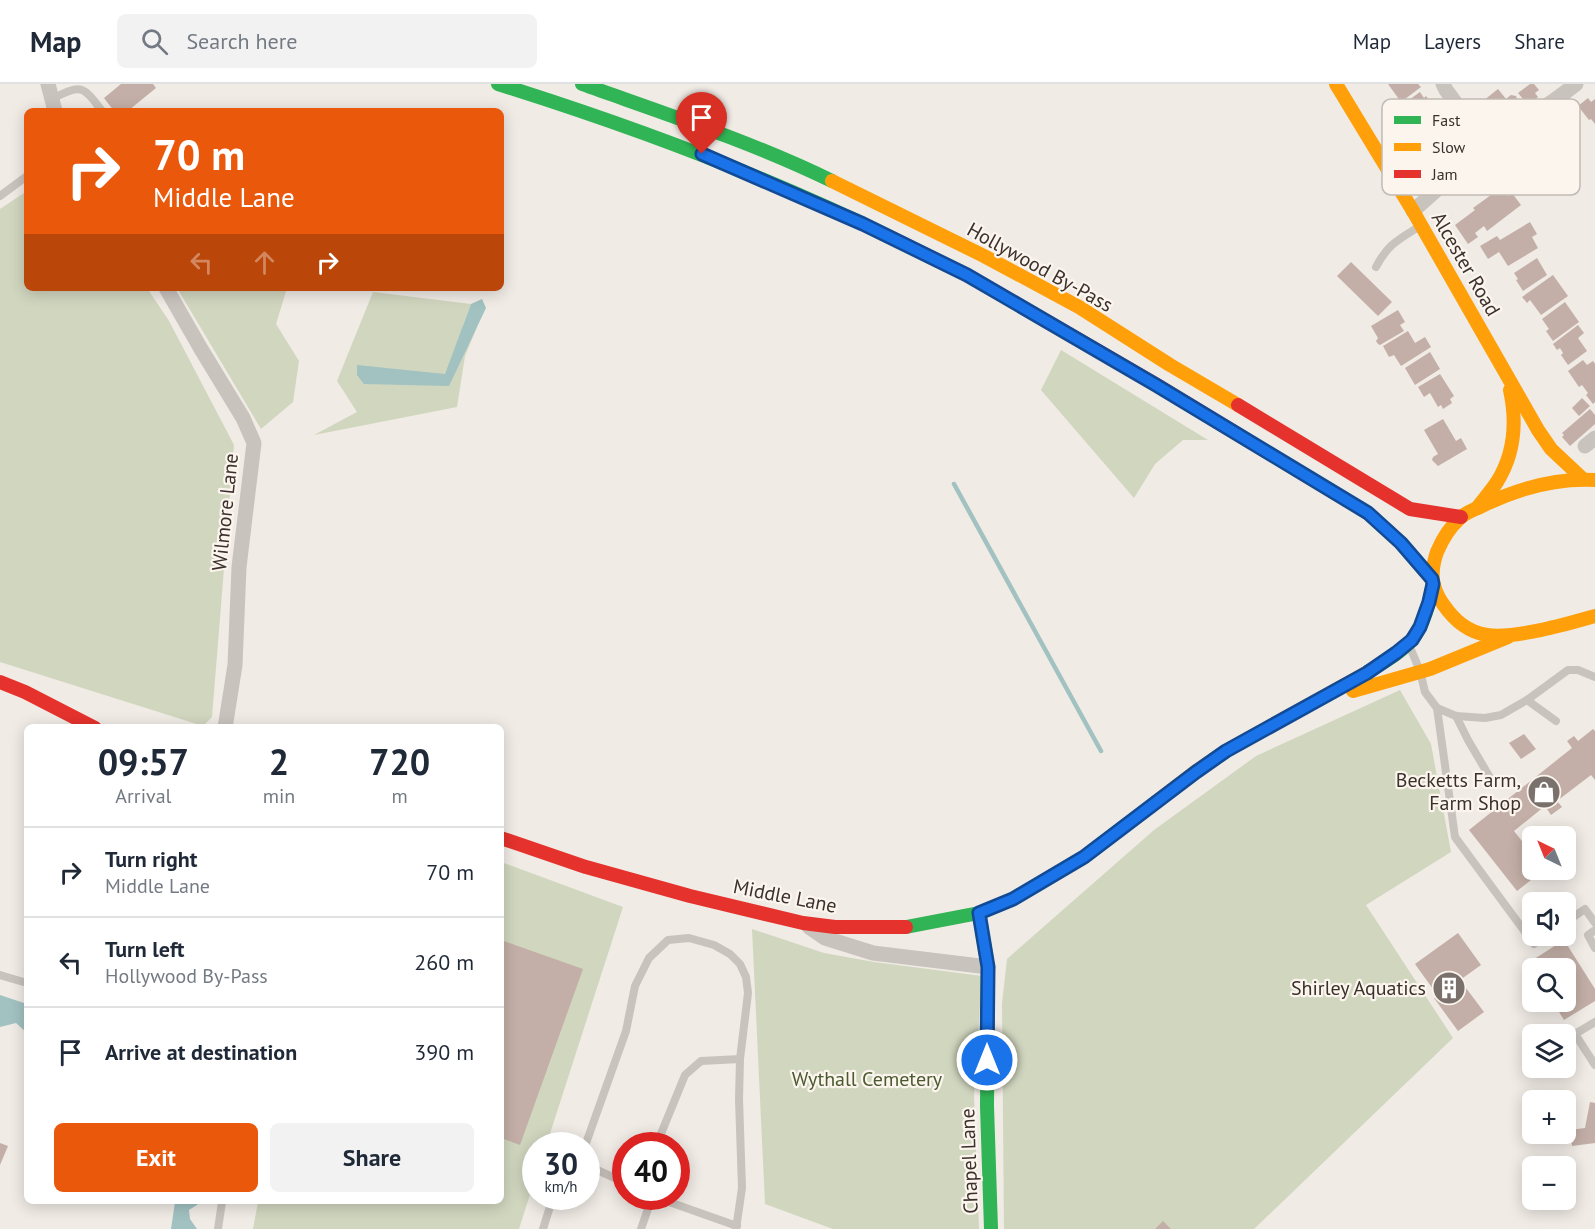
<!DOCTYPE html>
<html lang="en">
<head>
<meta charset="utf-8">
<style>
  body { margin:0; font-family:"PT Sans",sans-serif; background:#f2f2f3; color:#1f2937; height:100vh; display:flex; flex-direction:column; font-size:22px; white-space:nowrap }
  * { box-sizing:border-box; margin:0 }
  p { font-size:20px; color:#747a83 }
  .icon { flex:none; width:33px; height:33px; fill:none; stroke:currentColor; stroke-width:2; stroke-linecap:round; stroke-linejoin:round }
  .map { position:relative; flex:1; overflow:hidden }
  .details { position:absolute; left:24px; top:640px; width:480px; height:480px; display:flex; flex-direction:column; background:#fff; border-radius:9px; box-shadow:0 3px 15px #0003 }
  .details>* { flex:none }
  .guide { position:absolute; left:24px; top:24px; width:480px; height:183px; border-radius:9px; box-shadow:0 3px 15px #0003; background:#ea580c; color:#fff; overflow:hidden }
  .needle { width:39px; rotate:317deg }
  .tools { position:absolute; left:1522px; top:742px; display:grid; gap:12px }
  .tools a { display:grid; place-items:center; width:54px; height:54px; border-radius:9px; background:#fff; box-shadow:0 3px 15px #0003; font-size:30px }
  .speed { position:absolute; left:522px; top:1048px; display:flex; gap:12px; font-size:30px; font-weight:700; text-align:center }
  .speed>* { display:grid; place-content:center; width:78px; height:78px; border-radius:50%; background:#fff; box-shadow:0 3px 15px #0003; line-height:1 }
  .speed small { font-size:15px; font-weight:400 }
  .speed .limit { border:9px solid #d22; background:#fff; color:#111 }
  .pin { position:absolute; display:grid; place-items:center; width:51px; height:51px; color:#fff; margin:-62px -26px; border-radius:50% 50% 50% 0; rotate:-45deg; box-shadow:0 0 6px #0007 }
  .pin .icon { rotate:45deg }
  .me { position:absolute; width:66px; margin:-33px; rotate:0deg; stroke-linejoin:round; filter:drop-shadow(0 0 4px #0008) }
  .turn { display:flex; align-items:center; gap:21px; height:126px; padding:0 30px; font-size:27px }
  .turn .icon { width:78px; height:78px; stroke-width:2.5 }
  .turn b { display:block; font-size:42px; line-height:51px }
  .lanes { display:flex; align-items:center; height:57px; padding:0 30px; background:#0003; justify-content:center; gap:30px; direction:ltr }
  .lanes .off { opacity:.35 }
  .eta { display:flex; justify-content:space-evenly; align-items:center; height:102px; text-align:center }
  .eta b { font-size:36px; font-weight:700; line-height:42px }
  .action { display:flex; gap:12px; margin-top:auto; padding:12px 30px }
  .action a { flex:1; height:69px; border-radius:9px; background:#ea580c; color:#fff; font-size:24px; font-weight:700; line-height:69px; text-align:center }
  .action a+a { background:#f2f2f3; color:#1f2937 }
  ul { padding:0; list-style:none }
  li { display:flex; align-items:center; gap:18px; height:90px; padding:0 30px; border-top:2px solid #e0e1e3 }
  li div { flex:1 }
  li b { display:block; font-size:22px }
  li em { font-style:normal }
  header { display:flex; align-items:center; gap:36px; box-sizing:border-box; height:84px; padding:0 30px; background:#fff; border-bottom:2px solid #e0e1e3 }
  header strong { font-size:28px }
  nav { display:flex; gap:33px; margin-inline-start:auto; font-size:21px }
  .search { width:420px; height:54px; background:#f2f2f3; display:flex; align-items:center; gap:15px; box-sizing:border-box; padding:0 21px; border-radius:9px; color:#747a83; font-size:22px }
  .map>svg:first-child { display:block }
  .green { fill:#d1d6bf }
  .water { fill:#a1c2c1 }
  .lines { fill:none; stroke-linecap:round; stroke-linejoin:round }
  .stream { stroke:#a1c2c1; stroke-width:4.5 }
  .building { fill:#c3afa7 }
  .lane { stroke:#c9c3be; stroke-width:8 }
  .street { stroke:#c9c3be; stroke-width:15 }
  .fast { stroke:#30b455; stroke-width:14 }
  .slow { stroke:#ff9f0a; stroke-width:14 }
  .jam { stroke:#e5322d; stroke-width:14 }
  .route-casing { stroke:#114b97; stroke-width:15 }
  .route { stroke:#1a73e8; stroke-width:10 }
  .labels { text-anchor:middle; stroke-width:4.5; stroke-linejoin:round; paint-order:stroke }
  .street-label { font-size:20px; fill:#3b302b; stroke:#fbf5ee }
  .poi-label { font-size:20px; fill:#3b302b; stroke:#fbf5ee; text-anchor:end }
  .park-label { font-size:20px; fill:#4a5a2e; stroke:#fbf5ee }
  .key { fill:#fbf5ee; stroke:#c1bab4; stroke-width:1.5 }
  .key-label { font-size:16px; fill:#3b302b }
</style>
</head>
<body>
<header>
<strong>Map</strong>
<div class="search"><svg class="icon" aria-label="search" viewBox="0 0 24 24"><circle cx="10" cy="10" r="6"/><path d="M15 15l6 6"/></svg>Search here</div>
<nav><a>Map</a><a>Layers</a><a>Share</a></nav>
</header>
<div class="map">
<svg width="1595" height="1145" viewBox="0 0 1595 1145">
  <rect width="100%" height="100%" fill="#f0ebe5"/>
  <g class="green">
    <polygon points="27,107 27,204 147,204 169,237 234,361 212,633 203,642 0,578 0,125"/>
    <polygon points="177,204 287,204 276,240 299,277 293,318 261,345"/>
    <polygon points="373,208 471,220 463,241 477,243 465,272 457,323 314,351 357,328 337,297"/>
    <polygon points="1061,266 1208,356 1183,356 1155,380 1134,414 1041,306"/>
    <polygon points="1400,606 1431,660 1451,768 1366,821 1453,954 1254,1145 1004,1145 1002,920 1007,875 1154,746 1256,672"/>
    <polygon points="501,778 623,823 546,1062 536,1062 535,1095 519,1145 253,1145 258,1118 501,1118"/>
    <polygon points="752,845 824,869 874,878 982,892 974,1012 979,1145 833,1145 765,1120"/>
  </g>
  <g class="water">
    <polygon points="482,215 486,224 449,302 364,300 357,291 357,281 445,290 471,220"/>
    <polygon points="0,911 27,920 27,949 16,939 0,943"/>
    <polygon points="175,1118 198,1118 197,1121 189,1126 190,1135 197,1145 171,1145"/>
  </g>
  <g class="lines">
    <polyline class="stream" points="954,400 1101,667"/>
  </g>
  <g class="building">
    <polygon points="121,0 153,0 156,4 129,26 130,27 114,27 104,14"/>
    <polygon points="1388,0 1418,0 1421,3 1401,18"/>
    <polygon points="1530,0 1534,0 1539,6 1535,9 1538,13 1528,21 1518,9"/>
    <polygon points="1498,5 1506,15 1511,11 1516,12 1518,18 1497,34 1488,22 1483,26 1478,21"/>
    <polygon points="1420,8 1424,14 1426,12 1431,19 1425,23 1429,29 1415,39 1402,21"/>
    <polygon points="1588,14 1591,18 1595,15 1595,40 1591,35 1589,36 1578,22"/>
    <polygon points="1502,103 1508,112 1512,109 1521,121 1487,147 1484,142 1475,149 1478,153 1468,160 1455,141 1475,126 1473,124"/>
    <polygon points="1530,138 1537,150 1532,153 1538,164 1508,182 1499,168 1488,175 1480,162 1497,152 1500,156"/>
    <polygon points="1537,174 1547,191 1523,207 1516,196 1518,195 1514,189"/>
    <polygon points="1351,178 1392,218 1378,232 1337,192"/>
    <polygon points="1553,191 1568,212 1541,231 1530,216 1527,219 1522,213"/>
    <polygon points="1565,218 1579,238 1553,257 1546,247 1549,245 1542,235"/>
    <polygon points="1398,226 1405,238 1400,241 1404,247 1380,261 1378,260 1376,257 1378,254 1371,242"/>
    <polygon points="1578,241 1584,249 1578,254 1587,267 1568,281 1561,271 1563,269 1560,264 1557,266 1553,260"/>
    <polygon points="1408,247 1415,259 1425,253 1431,263 1401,282 1394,271 1389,273 1383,262"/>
    <polygon points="1430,268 1440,285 1415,301 1405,284"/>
    <polygon points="1583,276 1587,281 1593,277 1595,280 1595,318 1593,320 1586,311 1588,309 1582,301 1579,303 1568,287"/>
    <polygon points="1440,290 1454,312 1450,315 1452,319 1443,325 1441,321 1438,323 1430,309 1424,313 1418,303"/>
    <polygon points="1582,314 1590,322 1579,332 1572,324"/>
    <polygon points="1590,325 1595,331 1595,340 1570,362 1562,353 1564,351 1562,349"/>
    <polygon points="1443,335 1456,357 1461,354 1467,365 1438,382 1432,376 1433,373 1438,370 1424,346"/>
    <polygon points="1593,645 1595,647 1595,696 1591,691 1557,717 1562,723 1551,731 1545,722 1514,747 1533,771 1533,786 1544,786 1517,807 1469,746 1572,664 1567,657 1574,652 1578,657"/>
    <polygon points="1524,650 1536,665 1521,675 1509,659"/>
    <polygon points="1458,849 1481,881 1460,896 1484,928 1458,947 1434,914 1438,912 1415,880"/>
    <polygon points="501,856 583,885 520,1061 501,1054"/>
    <polygon points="1564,856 1595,905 1595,917 1564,936 1553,918 1566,918 1566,885 1532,885 1528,879"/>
    <polygon points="1590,1018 1595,1019 1595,1059 1572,1062 1570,1046 1585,1044"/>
    <polygon points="0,1059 8,1062 0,1081"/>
    <polygon points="1163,1137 1171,1145 1155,1145"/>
  </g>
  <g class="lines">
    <g class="lane">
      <path d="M51,15c30,-14 31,-15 51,12"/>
      <polyline points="0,112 27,92"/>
      <path d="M1376,183c12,-23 22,-27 44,-41"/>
      <polyline points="1409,561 1420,587 1425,608 1437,624 1456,632 1485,634 1501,631 1527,616 1568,586 1578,586 1595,593"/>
      <polyline points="1527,616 1556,637"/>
      <polyline points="1437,624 1455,753 1534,860 1546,852"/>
      <polyline points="1456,632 1468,656 1492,697"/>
      <polyline points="1566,838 1585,825 1595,839"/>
      <polyline points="1595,846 1588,851 1595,864"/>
      <polyline points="0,891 27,899"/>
      <polyline points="1595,938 1575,950 1595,981"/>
      <polyline points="585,1062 626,947 635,902 649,874 668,856 689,854 714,861 730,870 740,880 746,893 748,909 740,975 739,1015 742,1104 736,1145"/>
      <polyline points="656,1062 685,991 701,977 740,975"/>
      <polyline points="586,1081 626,1099"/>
      <polyline points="655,1113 737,1142"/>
      <polyline points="218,1145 222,1118"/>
      <polyline points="543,1145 553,1113"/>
      <polyline points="641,1145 652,1113"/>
    </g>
    <g class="street">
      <polyline points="48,0 55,27"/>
      <polyline points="1443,0 1446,6 1486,61"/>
      <path d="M1413,127l103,-92c7,-5 15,-5 23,-9 13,-7 25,-17 37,-26"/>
      <polyline points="166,204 201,265 243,334 254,359 239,483 235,581 225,644"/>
      <polyline points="1585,362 1595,354"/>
      <polyline points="809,843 825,854 873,869 988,883"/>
    </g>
    <g class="fast">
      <path d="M498,0c134,42 266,91 392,153"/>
      <path d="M582,0c84,30 170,58 250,97"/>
      <path d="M1366,589c15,-9 37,-21 47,-35 12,-15 16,-36 20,-54"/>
      <polyline points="979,829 988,883 987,1022 991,1145"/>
      <polyline points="906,843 979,829 1013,815 1084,773 1156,718"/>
    </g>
    <g class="slow">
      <polyline points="1336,0 1413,127 1538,346 1551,365 1583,395"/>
      <polyline points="832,97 984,172 1079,223 1170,281 1238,321"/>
      <polyline points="1252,359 1368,429 1401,459 1432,495"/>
      <path d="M1595,396c-40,-2 -79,9 -115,27 -7,3 -15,6 -20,11 -10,9 -18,22 -23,34 -7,20 -6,35 6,52 11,16 24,28 44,31 28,4 80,-11 108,-19"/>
      <path d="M1477,424c7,-9 14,-17 20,-26 18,-29 20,-60 13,-92"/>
      <polyline points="1353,607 1430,585 1508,553"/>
      <polyline points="1156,718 1195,688 1226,667 1366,589"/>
    </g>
    <g class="jam">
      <polyline points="890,153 967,191 1157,301 1252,359"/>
      <polyline points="1238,321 1410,425 1461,433"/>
      <polyline points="0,598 25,608 95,644"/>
      <polyline points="501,754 586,783 690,812 803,839 835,843 906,843"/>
    </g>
  </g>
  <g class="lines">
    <defs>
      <polyline id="route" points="702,70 863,140 967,191 1156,301 1368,429 1401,459 1432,495 1433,500 1429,518 1420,543 1412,556 1396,569 1367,589 1226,667 1196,688 1084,773 1013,815 979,829 988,883 987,976"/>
    </defs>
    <use href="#route" class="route-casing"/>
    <use href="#route" class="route"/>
  </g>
  <defs>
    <symbol id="shop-disc" viewBox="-11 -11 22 22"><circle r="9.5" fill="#7a716c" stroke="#fbf5ee"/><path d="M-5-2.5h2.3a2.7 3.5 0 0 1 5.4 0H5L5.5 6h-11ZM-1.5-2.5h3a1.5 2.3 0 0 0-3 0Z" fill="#fff"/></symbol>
    <symbol id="building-disc" viewBox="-11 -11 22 22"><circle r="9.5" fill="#7a716c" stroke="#fbf5ee"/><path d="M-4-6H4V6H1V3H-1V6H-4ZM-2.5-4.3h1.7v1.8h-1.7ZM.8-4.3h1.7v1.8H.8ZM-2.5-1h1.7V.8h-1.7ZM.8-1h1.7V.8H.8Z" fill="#fff"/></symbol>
  </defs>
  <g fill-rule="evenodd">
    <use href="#shop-disc" x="1525" y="689" width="38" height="38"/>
    <use href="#building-disc" x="1430" y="885" width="38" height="38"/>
  </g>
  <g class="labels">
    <g class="street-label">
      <text transform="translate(1466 180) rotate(60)" y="7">Alcester Road</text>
      <text transform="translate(1040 183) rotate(29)" y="7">Hollywood By-Pass</text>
      <text transform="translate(225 428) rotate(-84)" y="7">Wilmore Lane</text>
      <text transform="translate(785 812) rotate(11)" y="7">Middle Lane</text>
      <text transform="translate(969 1077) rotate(-92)" y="7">Chapel Lane</text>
    </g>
    <g class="poi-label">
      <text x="1521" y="703">Becketts Farm,<tspan x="1521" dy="23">Farm Shop</tspan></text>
      <text x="1426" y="911">Shirley Aquatics</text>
    </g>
    <g class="park-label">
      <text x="867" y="1002">Wythall Cemetery</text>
    </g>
  </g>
  <rect x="1382" y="15" width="198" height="96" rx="9" class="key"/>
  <rect x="1394" y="32" width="27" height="8" fill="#30b455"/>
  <rect x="1394" y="59" width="27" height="8" fill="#ff9f0a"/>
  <rect x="1394" y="86" width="27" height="8" fill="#e5322d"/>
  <g class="key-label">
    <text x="1432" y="42">Fast</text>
    <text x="1432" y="69">Slow</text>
    <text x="1432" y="96">Jam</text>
  </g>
</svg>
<div class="tools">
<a><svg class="needle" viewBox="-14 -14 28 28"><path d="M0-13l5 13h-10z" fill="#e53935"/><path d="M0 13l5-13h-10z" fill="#747a83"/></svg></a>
<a><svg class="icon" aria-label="sound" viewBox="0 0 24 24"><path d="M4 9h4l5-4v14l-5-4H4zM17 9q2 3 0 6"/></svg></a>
<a><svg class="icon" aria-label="search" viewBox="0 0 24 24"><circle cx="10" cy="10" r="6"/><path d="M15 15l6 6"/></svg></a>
<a><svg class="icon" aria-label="layers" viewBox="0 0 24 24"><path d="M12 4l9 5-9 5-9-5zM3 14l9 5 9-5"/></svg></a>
<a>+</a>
<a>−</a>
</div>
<div class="speed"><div>30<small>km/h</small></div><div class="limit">40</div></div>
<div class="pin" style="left:702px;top:70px;background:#d93025"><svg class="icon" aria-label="arrive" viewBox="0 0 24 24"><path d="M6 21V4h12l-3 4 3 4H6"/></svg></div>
<svg class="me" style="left:987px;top:976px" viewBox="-20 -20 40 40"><circle r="17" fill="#1a73e8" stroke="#fff" stroke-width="3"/><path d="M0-11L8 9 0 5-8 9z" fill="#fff"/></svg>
<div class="guide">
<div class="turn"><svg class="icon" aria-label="right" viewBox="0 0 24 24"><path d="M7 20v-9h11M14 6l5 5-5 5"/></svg><div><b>70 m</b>Middle Lane</div></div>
<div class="lanes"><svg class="icon off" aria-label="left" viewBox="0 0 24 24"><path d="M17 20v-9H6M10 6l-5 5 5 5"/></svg><svg class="icon off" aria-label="ahead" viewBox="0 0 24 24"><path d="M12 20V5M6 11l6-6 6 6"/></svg><svg class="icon" aria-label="right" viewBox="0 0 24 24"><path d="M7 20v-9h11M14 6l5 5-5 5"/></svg></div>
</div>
<section class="details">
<div class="eta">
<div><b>09:57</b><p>Arrival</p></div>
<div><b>2</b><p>min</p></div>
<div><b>720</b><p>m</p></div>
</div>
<ul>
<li><svg class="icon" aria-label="right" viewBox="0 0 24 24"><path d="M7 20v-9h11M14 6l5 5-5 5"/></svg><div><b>Turn right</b><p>Middle Lane</p></div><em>70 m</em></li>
<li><svg class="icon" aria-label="left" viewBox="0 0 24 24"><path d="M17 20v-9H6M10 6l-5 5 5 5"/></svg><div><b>Turn left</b><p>Hollywood By-Pass</p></div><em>260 m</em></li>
<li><svg class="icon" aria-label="arrive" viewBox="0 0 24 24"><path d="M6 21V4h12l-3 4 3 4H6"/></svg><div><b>Arrive at destination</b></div><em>390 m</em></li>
</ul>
<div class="action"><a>Exit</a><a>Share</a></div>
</section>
</div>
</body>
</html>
